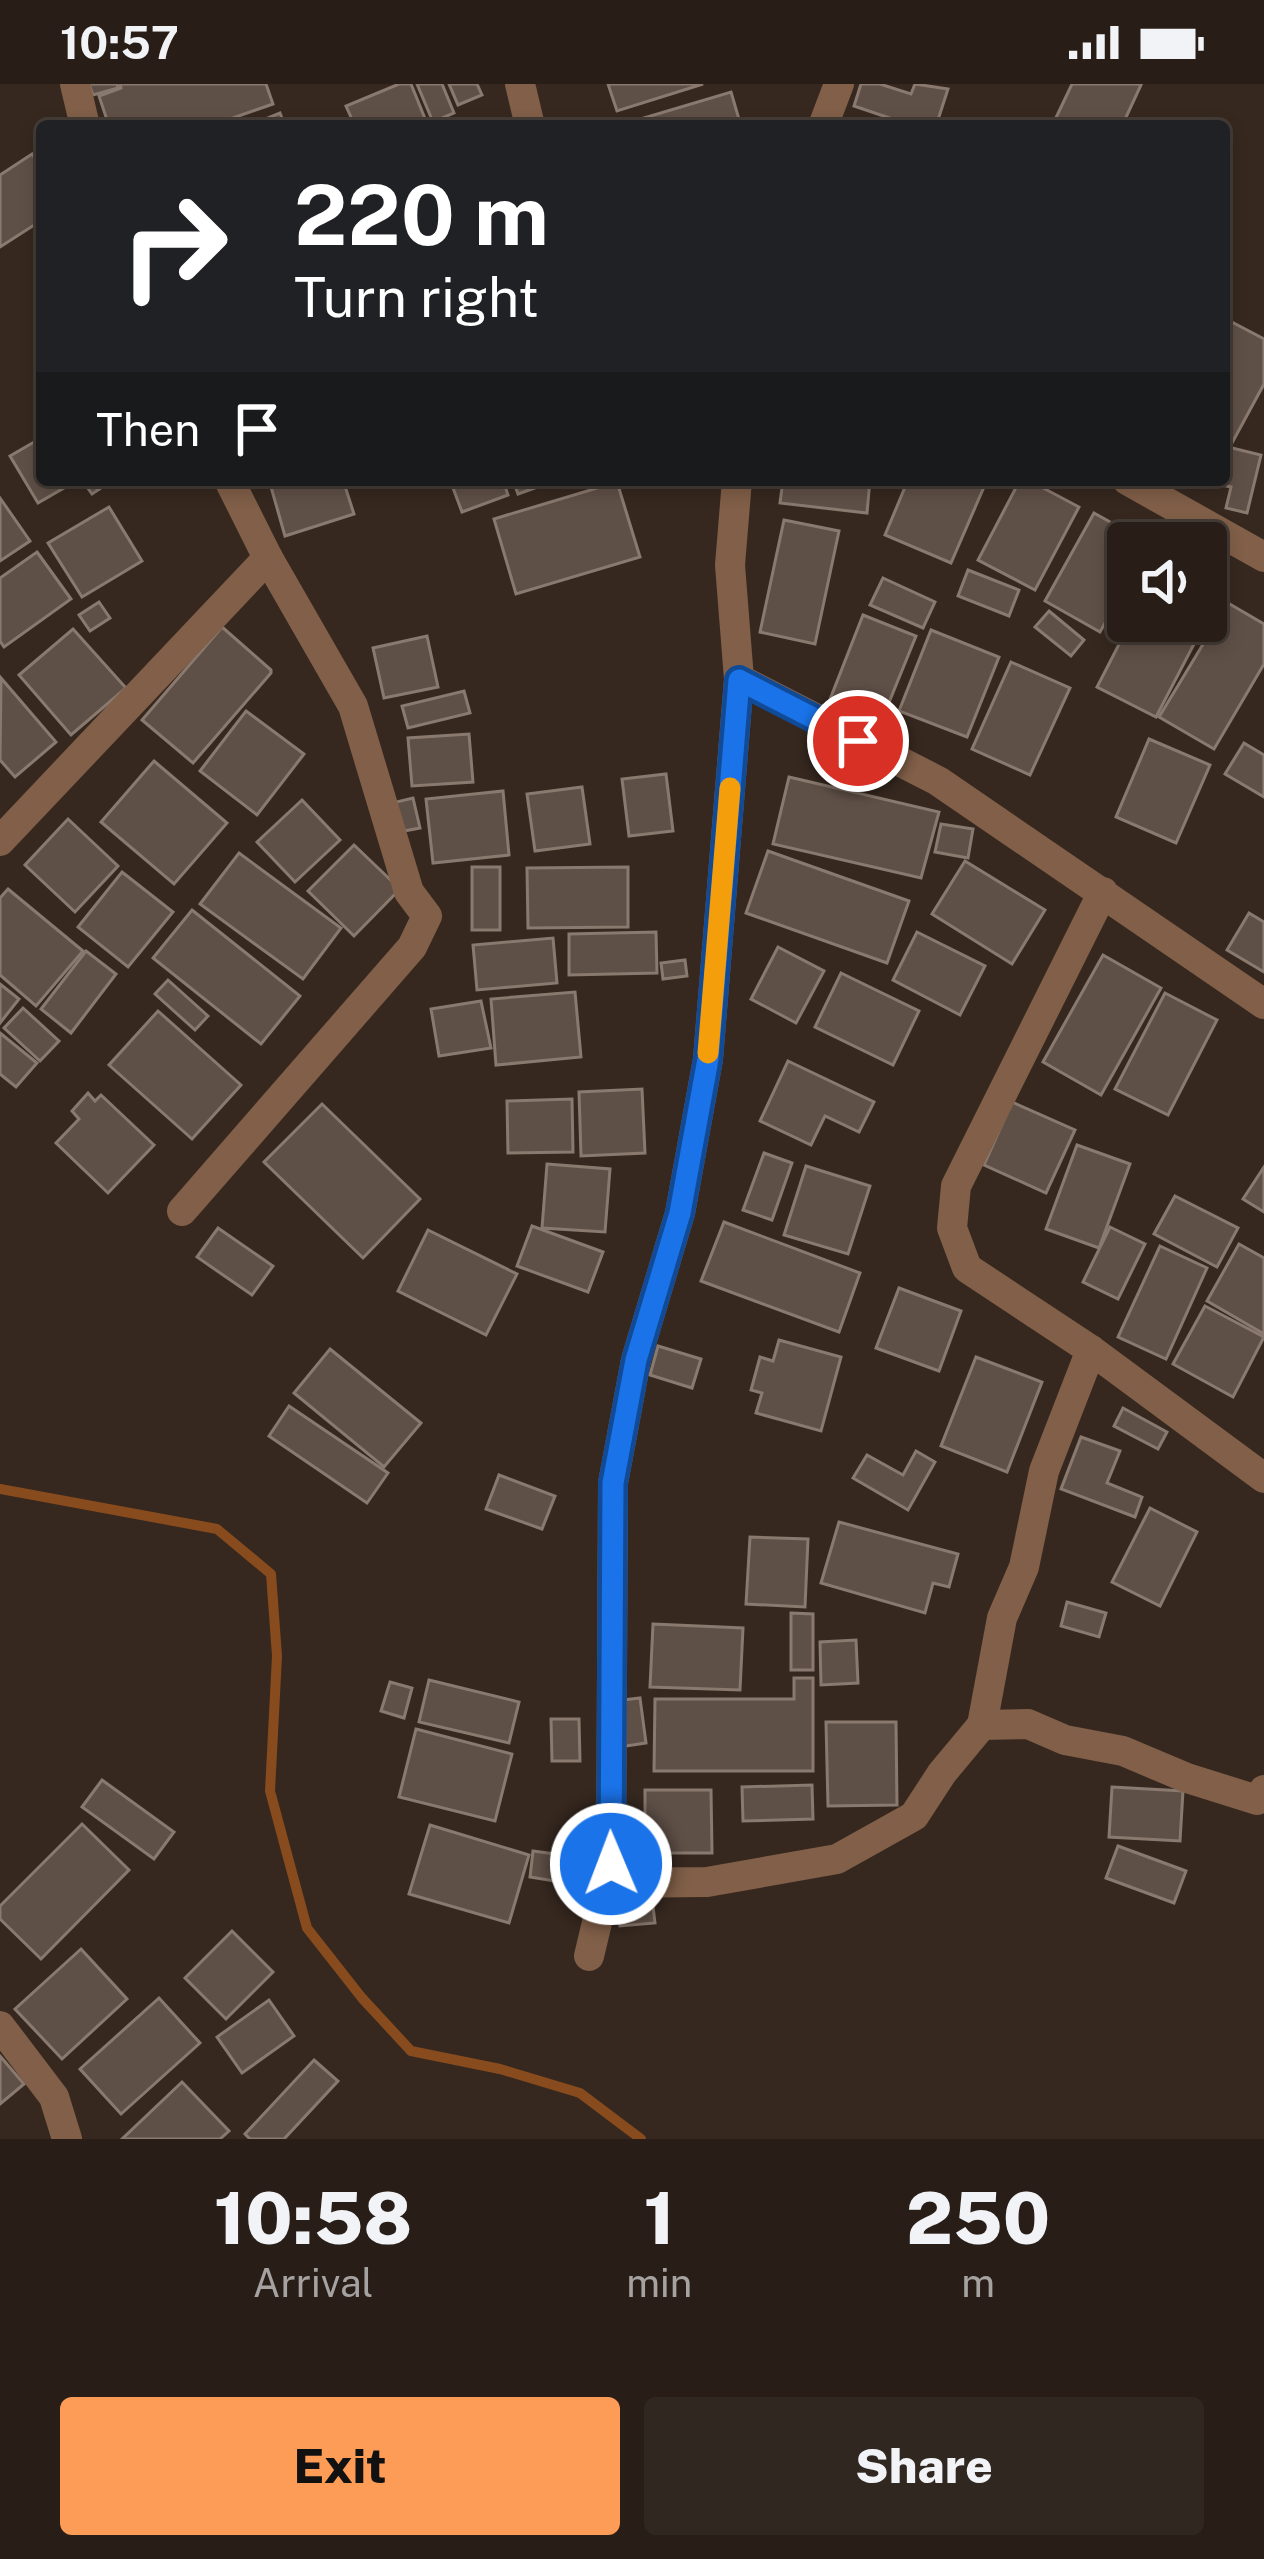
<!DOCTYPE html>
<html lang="en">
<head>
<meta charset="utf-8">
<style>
  body { margin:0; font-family:"Public Sans",sans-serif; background:#302720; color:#f1f3f6; height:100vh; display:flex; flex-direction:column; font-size:45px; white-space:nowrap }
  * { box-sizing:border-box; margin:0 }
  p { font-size:39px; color:#a5a2a1 }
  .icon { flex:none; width:66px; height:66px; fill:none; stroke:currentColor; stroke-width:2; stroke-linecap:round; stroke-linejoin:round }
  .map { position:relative; height:2055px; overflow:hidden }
  .drawer { display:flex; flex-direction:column; background:#281e17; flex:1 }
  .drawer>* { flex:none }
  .banner { position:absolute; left:36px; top:36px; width:1194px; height:366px; border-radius:12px; box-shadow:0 6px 18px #0003,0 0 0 3px #443c36; background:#202124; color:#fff; overflow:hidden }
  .tools { position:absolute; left:1107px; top:438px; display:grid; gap:24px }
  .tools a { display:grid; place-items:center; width:120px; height:120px; border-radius:12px; background:#281e17; box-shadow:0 6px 18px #0003,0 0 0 3px #443c36; font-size:60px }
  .pin { position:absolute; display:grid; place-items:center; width:102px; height:102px; color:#fff; margin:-51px; border:6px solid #fff; border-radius:50%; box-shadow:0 3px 12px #0007 }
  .me { position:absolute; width:132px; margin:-66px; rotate:359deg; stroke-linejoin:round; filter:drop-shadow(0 0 9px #0008) }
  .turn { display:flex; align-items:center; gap:42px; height:252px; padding:0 60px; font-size:54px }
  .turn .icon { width:156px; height:156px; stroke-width:2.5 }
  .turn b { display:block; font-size:84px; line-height:102px }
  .then { display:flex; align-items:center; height:114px; padding:0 60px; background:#0003; gap:24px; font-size:45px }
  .eta { display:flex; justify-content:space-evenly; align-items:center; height:204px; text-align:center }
  .eta b { font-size:72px; font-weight:800; line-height:84px }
  .cta { display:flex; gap:24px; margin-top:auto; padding:24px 60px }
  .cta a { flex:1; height:138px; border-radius:12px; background:#fd9c56; color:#111; font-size:48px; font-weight:800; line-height:138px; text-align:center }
  .cta a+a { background:#302720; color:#f1f3f6 }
  .status { display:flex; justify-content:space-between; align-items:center; height:84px; padding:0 60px; background:#281e17; direction:ltr }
  .status svg { height:33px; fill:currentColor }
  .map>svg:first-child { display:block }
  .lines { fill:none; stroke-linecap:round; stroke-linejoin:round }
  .stream { stroke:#884b1d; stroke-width:10 }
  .building { fill:#5f5047; stroke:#89796e; stroke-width:3 }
  .street { stroke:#815f48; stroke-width:30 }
  .route-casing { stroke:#114b97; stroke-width:30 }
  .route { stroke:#1a73e8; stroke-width:21 }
  .slow { stroke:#f59e0b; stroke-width:21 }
</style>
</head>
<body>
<div class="status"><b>10:57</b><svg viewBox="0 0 49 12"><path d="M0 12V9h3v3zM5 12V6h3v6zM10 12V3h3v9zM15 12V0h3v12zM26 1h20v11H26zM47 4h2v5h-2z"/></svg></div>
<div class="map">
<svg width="1264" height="2055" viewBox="0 0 1264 2055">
  <rect width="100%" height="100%" fill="#36281f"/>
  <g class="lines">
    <polyline class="stream" points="0,1405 217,1445 271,1490 277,1572 270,1707 307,1844 362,1914 411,1967 500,1985 580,2009 641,2055"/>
  </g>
  <g class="building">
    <polygon points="89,0 117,0 118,4 93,11"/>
    <polygon points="120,0 266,0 273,20 210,42 109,42 99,12 121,4"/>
    <polygon points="399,0 411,0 428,42 355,42 346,22"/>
    <polygon points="417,0 442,0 454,29 433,38"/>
    <polygon points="449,0 477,0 482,11 458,21"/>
    <polygon points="608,0 703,0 617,27"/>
    <polygon points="861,0 880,0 911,10 915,0 948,5 936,42 913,42 854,22"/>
    <polygon points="1072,0 1139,0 1141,1 1122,42 1052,42"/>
    <polygon points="731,8 741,42 617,42"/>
    <polygon points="280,29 285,42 248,42"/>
    <polygon points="32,70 42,85 42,136 0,163 0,91"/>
    <polygon points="1228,236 1264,255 1264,300 1232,359 1224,355 1224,244"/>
    <polygon points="41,354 42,396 67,396 69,401 38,419 10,372"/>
    <polygon points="1224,362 1261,371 1247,429 1226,424 1231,403 1212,399 1224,396"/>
    <polygon points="82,396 113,396 92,410"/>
    <polygon points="269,396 343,396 354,430 285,452"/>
    <polygon points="450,396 503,396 508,411 462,428"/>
    <polygon points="513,396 557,396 518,410"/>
    <polygon points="783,396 870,396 867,429 780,419"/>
    <polygon points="908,396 987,396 951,479 885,451"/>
    <polygon points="1020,396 1028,396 1079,423 1035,506 978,476"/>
    <polygon points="617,398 640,473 516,510 494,435"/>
    <polygon points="0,414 30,457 0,477"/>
    <polygon points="109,423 142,477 82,513 48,459"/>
    <polygon points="1094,429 1148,459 1128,459 1128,498 1100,548 1045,517"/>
    <polygon points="784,436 839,447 815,560 760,548"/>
    <polygon points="37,468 71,515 4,563 0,557 0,494"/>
    <polygon points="968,486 1019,506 1009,532 958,512"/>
    <polygon points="1206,488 1226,498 1206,537"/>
    <polygon points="883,494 935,518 923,544 870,521"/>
    <polygon points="99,518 110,534 90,547 79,531"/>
    <polygon points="1228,519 1264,540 1264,580 1214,665 1159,633"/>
    <polygon points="1049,527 1084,556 1071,572 1035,543"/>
    <polygon points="863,531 916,552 881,638 829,618"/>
    <polygon points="1131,537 1206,537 1156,633 1097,603"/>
    <polygon points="222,543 271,586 271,589 193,679 142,636"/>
    <polygon points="73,545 126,604 71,651 19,591"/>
    <polygon points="931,546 999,573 967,653 899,627"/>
    <polygon points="427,552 438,603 384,614 373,564"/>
    <polygon points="1011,578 1070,604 1030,691 972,665"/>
    <polygon points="1,594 56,658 15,693 0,676"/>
    <polygon points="464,607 470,629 408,644 402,622"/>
    <polygon points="246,627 304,670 257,731 200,687"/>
    <polygon points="469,650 473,698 412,702 408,654"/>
    <polygon points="1149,655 1210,681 1176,759 1116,733"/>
    <polygon points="1244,659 1264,671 1264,713 1225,690"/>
    <polygon points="154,677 227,739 174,800 101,738"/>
    <polygon points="666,690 673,747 629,752 622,695"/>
    <polygon points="789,693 939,728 921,794 773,760"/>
    <polygon points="582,703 590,760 535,767 527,710"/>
    <polygon points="503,707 509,771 433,779 426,715"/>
    <polygon points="413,714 420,744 399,748 392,719"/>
    <polygon points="302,716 340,756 295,798 257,758"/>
    <polygon points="68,735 118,782 75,828 25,781"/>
    <polygon points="941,740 973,745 968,774 935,768"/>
    <polygon points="354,761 400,805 354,852 308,807"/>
    <polygon points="768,767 909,817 887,879 746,829"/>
    <polygon points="239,769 341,844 303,895 200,820"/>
    <polygon points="965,777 1045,826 1012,880 932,830"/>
    <rect x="472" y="783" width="28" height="63"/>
    <polygon points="628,783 628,843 528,844 527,784"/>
    <polygon points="122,788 173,828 128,883 78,843"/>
    <polygon points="8,805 83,867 36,922 0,891 0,814"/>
    <polygon points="192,826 300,912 261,960 153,874"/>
    <polygon points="1249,829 1264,838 1264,888 1227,866"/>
    <polygon points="656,848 657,889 569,891 569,850"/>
    <polygon points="917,848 985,882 960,931 893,896"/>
    <polygon points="553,854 557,899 477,906 473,861"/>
    <polygon points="778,863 824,887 796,939 751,915"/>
    <polygon points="86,867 116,890 71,949 41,925"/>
    <polygon points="1103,871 1161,904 1101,1011 1043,978"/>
    <polygon points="685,876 687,892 663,895 661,879"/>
    <polygon points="841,889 919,927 893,981 815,943"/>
    <polygon points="168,896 208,932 195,946 155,910"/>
    <polygon points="0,900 19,915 0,939"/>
    <polygon points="575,908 581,973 496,981 491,915"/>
    <polygon points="1165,909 1217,936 1168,1031 1115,1005"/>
    <polygon points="481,917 491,964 439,972 431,925"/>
    <polygon points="23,924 59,957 40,977 4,944"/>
    <polygon points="158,927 241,1001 192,1055 109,981"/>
    <polygon points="0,949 37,979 16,1003 0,990"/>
    <polygon points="788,977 874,1018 859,1048 825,1032 811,1061 760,1037"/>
    <polygon points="642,1005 645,1069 581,1072 579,1008"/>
    <polygon points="88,1009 95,1017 101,1011 154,1061 108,1109 56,1059 79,1035 72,1027"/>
    <polygon points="572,1015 573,1068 508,1069 507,1017"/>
    <polygon points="1012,1018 1075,1046 1046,1109 984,1081"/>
    <polygon points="322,1020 420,1115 363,1174 264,1078"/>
    <polygon points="1077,1061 1130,1080 1099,1164 1046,1145"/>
    <polygon points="764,1069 792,1079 772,1136 743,1126"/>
    <polygon points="547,1080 610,1085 605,1148 542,1144"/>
    <polygon points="806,1082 870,1102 848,1170 784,1151"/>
    <polygon points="1264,1083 1264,1128 1243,1115"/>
    <polygon points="1175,1112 1238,1144 1217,1183 1154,1150"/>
    <polygon points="724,1138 860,1189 839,1248 701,1197"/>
    <polygon points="532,1142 603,1168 588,1208 517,1182"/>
    <polygon points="1110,1143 1145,1160 1118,1215 1083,1198"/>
    <polygon points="218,1144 273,1182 252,1211 197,1173"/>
    <polygon points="428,1146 517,1190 486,1251 398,1207"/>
    <polygon points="1239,1160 1264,1174 1264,1250 1207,1217"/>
    <polygon points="1160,1162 1207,1184 1166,1275 1118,1253"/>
    <polygon points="899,1204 961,1227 939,1287 876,1264"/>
    <polygon points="1205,1222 1264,1253 1233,1313 1173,1280"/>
    <polygon points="779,1256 841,1273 821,1347 756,1329 762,1309 751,1306 760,1273 773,1277"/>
    <polygon points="658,1262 701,1275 692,1304 650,1291"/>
    <polygon points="330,1265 421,1339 384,1383 294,1309"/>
    <polygon points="976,1273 1042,1298 1007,1388 941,1362"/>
    <polygon points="289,1322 388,1389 367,1419 269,1352"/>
    <polygon points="1123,1324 1167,1348 1158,1365 1114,1342"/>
    <polygon points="1081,1353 1120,1367 1107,1399 1142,1413 1135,1433 1061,1405"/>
    <polygon points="916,1367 935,1378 908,1426 853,1394 867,1371 903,1391"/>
    <polygon points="499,1391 555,1412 542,1445 486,1425"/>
    <polygon points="1150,1424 1197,1448 1160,1522 1112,1498"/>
    <polygon points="839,1438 958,1470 949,1503 933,1499 925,1529 821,1499"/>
    <polygon points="750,1453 808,1455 805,1523 746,1520"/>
    <polygon points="1067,1518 1106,1529 1099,1553 1061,1542"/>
    <polygon points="791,1529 813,1530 813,1586 791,1586"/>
    <polygon points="653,1540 743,1544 740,1606 650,1603"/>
    <polygon points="856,1556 858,1599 821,1601 820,1558"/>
    <polygon points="794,1594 813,1594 813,1687 654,1687 655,1615 794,1615"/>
    <polygon points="429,1596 519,1618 509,1659 419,1638"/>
    <polygon points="390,1598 412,1604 404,1634 381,1627"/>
    <polygon points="640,1614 646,1659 619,1663 614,1617"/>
    <polygon points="551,1635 579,1635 580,1677 552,1677"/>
    <polygon points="826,1638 896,1638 897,1721 828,1722"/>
    <polygon points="416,1645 512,1670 495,1737 399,1713"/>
    <polygon points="102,1696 174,1748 154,1775 82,1723"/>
    <polygon points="812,1701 813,1735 743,1737 742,1703"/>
    <polygon points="1112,1703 1183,1707 1180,1757 1109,1753"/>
    <polygon points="645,1706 711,1706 712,1769 645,1769"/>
    <polygon points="82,1740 129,1786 41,1875 0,1835 0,1822"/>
    <polygon points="430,1741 529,1771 509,1839 409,1810"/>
    <polygon points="1118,1762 1186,1787 1174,1819 1106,1794"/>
    <polygon points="533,1767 571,1772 567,1799 530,1793"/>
    <polygon points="652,1814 655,1839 620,1842 618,1817"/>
    <polygon points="232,1847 273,1888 226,1935 185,1894"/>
    <polygon points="81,1865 127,1915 62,1975 15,1925"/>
    <polygon points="159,1914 200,1959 121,2030 80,1985"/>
    <polygon points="269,1916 294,1952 242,1989 217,1953"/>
    <polygon points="0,1972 24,2000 0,2020"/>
    <polygon points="314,1976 338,1997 284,2055 250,2055 245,2050"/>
    <polygon points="182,1998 229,2047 220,2055 122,2055"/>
  </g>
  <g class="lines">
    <g class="street">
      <polyline points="75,0 85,42"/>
      <polyline points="520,0 530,42"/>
      <polyline points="823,42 839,0"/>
      <polyline points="1127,396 1264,473"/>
      <polyline points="739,595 938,697 1264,920"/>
      <polyline points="0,757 268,474"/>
      <polyline points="1103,808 956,1102 952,1144 967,1184 1091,1266 1264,1394"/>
      <polyline points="182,1127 412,863 427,832 409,808 353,622 268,474 229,396"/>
      <polyline points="1091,1266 1044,1387 1024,1483 1002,1534 982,1641 1028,1640 1065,1656 1123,1667 1187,1694 1257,1716 1264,1706"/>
      <polyline points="606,1799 707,1798 837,1775 914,1732 942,1689 982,1641"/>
      <polyline points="589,1872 611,1780 613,1399 636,1276 680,1129 708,975 739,595 730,481 737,396"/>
      <polyline points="0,1942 54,2013 67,2055"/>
    </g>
  </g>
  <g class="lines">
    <defs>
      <polyline id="route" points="611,1780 613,1399 636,1276 680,1129 708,975 739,596 858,657"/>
    </defs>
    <use href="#route" class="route-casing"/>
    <use href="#route" class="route"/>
    <polyline class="slow" points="708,969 730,704"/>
  </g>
</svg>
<div class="tools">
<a><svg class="icon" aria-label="sound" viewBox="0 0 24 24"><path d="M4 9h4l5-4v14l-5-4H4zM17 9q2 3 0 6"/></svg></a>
</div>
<div class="pin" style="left:858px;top:657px;background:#d93025"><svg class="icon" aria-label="arrive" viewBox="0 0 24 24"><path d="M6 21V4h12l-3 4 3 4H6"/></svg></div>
<svg class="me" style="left:611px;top:1780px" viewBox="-20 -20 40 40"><circle r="17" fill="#1a73e8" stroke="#fff" stroke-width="3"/><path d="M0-11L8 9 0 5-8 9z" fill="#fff"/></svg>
<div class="banner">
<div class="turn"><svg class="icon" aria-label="right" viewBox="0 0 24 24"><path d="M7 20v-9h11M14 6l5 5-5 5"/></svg><div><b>220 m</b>Turn right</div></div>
<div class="then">Then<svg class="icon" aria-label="arrive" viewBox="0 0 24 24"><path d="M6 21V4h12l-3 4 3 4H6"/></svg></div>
</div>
</div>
<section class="drawer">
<div class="eta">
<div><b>10:58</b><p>Arrival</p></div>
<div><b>1</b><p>min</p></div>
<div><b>250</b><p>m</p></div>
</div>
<div class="cta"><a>Exit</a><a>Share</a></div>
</section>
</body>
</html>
